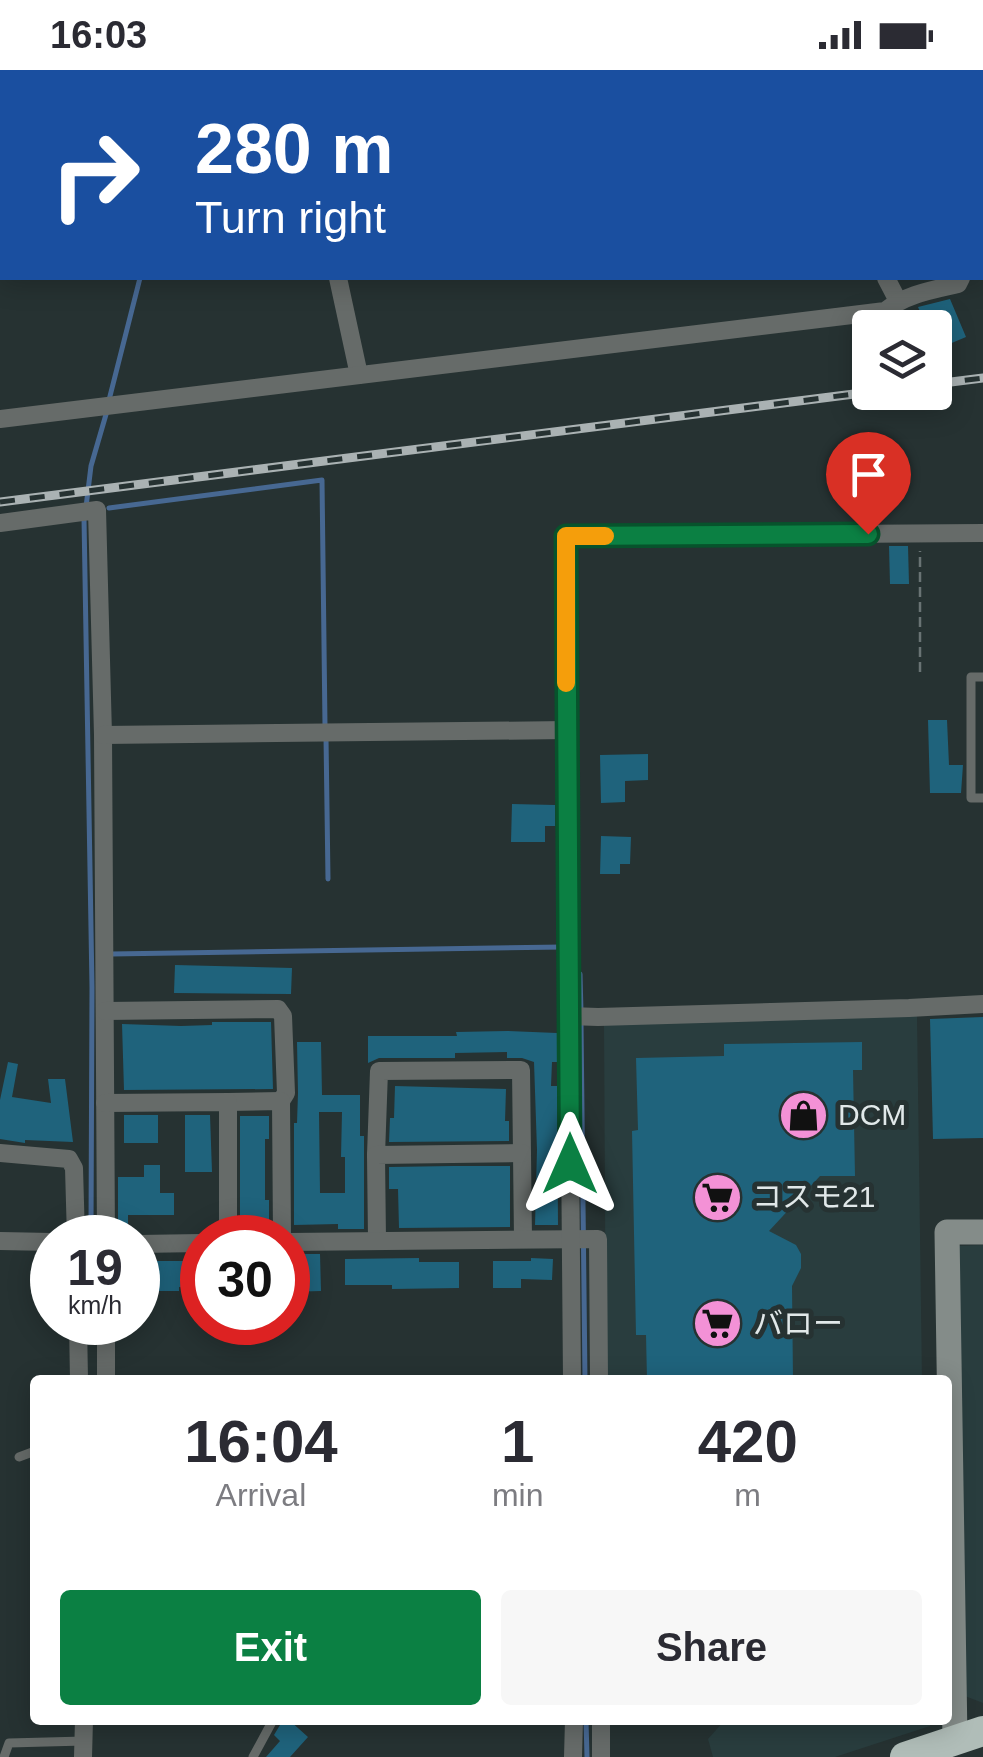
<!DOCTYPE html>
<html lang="en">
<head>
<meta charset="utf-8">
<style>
  body { margin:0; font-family:Arial,"Noto Sans JP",sans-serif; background:#f7f7f7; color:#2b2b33; height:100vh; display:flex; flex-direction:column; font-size:38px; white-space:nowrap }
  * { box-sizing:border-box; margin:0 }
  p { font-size:32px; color:#7c7c81 }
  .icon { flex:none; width:55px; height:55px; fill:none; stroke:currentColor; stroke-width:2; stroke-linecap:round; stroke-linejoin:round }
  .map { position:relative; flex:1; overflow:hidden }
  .details { position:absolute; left:30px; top:1305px; width:922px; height:350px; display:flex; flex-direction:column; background:#fff; border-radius:10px; box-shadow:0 5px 25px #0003 }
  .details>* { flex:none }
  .top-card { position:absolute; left:0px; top:0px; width:985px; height:210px; box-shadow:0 5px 25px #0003; background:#1a4fa0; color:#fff; overflow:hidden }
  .tools { position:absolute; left:852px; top:240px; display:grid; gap:20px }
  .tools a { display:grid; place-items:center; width:100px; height:100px; border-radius:10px; background:#fff; box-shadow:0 5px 25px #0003; font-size:50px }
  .speed { position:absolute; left:30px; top:1145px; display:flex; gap:20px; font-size:50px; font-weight:700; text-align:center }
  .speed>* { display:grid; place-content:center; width:130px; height:130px; border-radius:50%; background:#fff; box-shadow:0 5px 25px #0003; line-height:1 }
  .speed small { font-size:25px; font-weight:400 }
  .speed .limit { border:15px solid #d22; background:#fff; color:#111 }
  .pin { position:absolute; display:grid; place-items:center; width:85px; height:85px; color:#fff; margin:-102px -42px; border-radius:50% 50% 50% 0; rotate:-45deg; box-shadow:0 0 10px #0007 }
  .pin .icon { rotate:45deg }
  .me { position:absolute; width:110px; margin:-55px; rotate:0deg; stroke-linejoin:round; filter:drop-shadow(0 0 8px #0008) }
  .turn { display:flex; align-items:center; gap:35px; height:210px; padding:0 30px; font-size:45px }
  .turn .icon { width:130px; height:130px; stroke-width:2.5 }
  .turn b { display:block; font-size:70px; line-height:85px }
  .eta { display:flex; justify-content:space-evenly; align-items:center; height:170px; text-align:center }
  .eta b { font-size:60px; font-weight:700; line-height:70px }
  .cta { display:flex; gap:20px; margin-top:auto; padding:20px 30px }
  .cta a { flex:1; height:115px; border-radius:10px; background:#0b8043; color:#fff; font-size:40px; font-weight:700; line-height:115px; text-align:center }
  .cta a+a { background:#f7f7f7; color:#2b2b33 }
  .status { display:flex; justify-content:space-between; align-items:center; height:70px; padding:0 50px; background:#fff; direction:ltr }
  .status svg { height:28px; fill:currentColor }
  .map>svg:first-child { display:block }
  .built { fill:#293d3e }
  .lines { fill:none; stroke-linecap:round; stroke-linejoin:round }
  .stream { stroke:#476892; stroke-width:5 }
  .building { fill:#1f637c; fill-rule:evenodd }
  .path { stroke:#697374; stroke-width:2.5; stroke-dasharray:10 5; stroke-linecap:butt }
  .lane { stroke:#666b69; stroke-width:9 }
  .street { stroke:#666b69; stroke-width:18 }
  .secondary { stroke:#848c89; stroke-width:25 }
  .highway { stroke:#b0bdb8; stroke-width:30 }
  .rail-casing { stroke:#aab2b3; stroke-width:9 }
  .rail { stroke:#263232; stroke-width:5; stroke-dasharray:15; stroke-linecap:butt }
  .route-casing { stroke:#07532c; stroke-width:25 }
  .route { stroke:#0b8043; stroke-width:18 }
  .slow { stroke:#f59e0b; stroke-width:18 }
  .labels { text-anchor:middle; stroke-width:10; stroke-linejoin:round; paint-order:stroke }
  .poi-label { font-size:30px; fill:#e1e8e9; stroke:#263232; text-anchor:start }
</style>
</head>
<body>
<div class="status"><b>16:03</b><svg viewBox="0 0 49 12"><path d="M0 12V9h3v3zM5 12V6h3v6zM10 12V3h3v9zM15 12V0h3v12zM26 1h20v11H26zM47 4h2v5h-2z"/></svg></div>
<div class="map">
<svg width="983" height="1687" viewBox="0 0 983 1687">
  <rect width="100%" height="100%" fill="#263232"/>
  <g class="built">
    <polygon points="917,946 922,1310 606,1310 604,953"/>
    <polygon points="983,1175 983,1633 965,1626 957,1176"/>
    <polygon points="725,1650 930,1650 930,1656 835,1687 713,1687 708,1669"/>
  </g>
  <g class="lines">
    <g class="stream">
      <polyline points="200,2 200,0"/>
      <polyline points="109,330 140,208"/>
      <polyline points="86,437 91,396 107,341"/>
      <polyline points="109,438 322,410 325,656"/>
      <polyline points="84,448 92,917 91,1160"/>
      <polyline points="326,667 328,809"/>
      <polyline points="111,884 563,877"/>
      <polyline points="580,904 581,942"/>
      <polyline points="581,953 585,1310"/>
      <polyline points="586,1650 587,1687"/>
    </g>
  </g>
  <g class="building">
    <polygon points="950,229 966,267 935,280 935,258 927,258 918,237"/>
    <polygon points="889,476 908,476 909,514 890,514"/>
    <polygon points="928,650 947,650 949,695 963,695 961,723 930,723"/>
    <polygon points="648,684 648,710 625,711 625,732 601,733 600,685"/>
    <polygon points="512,734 555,735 555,756 545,756 545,772 511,772"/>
    <polygon points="601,766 631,767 630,794 620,794 620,804 600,804"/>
    <polygon points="175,895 292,898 291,924 174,923"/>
    <polygon points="983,947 983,1068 933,1069 930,949"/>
    <polygon points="212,952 271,952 273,1019 124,1020 122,954 181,956 212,955"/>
    <polygon points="507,961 557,963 557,992 552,992 551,1016 557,1016 558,1155 535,1155 537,1080 534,992 522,988 507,988 507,982 455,983 455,988 379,988 368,993 368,966 457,966 456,962"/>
    <path d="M297,972h24l1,53h38v41h4v93h-26v-5l-44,1v-102h3l1,-30zM319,1042h23l-1,45h4v36h-25z"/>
    <polygon points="862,972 862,1000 853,1000 855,1106 820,1106 769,1161 796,1175 801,1184 801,1198 792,1216 793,1310 647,1310 646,1265 636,1265 632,1061 638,1060 636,988 724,986 724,974"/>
    <polygon points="8,992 18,994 12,1027 51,1033 48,1009 65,1009 73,1072 25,1070 25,1073 0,1069 0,1030"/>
    <polygon points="395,1016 506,1019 505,1051 509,1051 509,1071 389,1072 390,1048 394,1048"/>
    <rect x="124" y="1045" width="34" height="28"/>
    <polygon points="185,1045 210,1045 212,1102 185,1102"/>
    <polygon points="240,1046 269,1046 269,1069 265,1069 265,1130 269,1130 269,1157 240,1156"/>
    <polygon points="144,1095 160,1095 160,1123 174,1123 174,1145 128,1145 128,1159 118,1159 118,1107 144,1107"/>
    <polygon points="453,1096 510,1096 510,1157 399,1158 398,1119 389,1119 389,1097"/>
    <polygon points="288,1184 320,1184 321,1221 288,1222"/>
    <polygon points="419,1188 419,1192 459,1192 459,1218 392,1219 392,1215 345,1215 345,1189"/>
    <polygon points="531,1188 553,1189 552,1210 521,1209 521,1218 493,1218 493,1191 531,1191"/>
    <polygon points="138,1191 202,1191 202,1216 179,1217 179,1221 138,1221"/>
    <polygon points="283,1650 289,1650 308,1667 290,1687 266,1687 280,1671 274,1665"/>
  </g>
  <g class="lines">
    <polyline class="path" points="920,602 920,481"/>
    <g class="lane">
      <polyline points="983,607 971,607 971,728 983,728"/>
      <polyline points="19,1387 35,1381"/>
      <polyline points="4,1687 9,1673 84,1671"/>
      <polyline points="253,1687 273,1650"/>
    </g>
    <g class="street">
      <polyline points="295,0 296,2"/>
      <polyline points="784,0 786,2"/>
      <polyline points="982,129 983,129"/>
      <polyline points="338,208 359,305"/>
      <polyline points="886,208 898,231"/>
      <path d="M0,349l885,-108c21,-17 47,-21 73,-27l3,-6"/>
      <polyline points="0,453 97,440 103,665 106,1168"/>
      <polyline points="103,665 567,660"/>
      <polyline points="105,941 278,939 283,946 286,1023 281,1031"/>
      <polyline points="569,946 598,947 909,938 983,934"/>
      <polyline points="228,1032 281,1031 282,1168"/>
      <polyline points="105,1033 228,1032 228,1168"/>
      <polyline points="0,1083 69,1089 74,1098 76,1168"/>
      <polyline points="376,1085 379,1001 521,1000 523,1169"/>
      <polyline points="377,1170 376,1085 522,1083"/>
      <polyline points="0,1171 52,1172"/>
      <polyline points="288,1172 598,1169 599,1310"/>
      <polyline points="138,1174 202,1173"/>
      <polyline points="78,1252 79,1310"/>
      <polyline points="106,1252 106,1310"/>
      <polyline points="572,1310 565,466 983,463"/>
      <polyline points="601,1650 601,1687"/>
      <polyline points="83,1687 84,1650"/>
      <polyline points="573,1687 574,1650"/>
    </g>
    <polyline class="secondary" points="955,1670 947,1162 983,1162"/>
    <polyline class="highway" points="905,1687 983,1661"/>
    <defs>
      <g id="rail">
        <polyline points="935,314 983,308"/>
        <polyline points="0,432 870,322"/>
      </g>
    </defs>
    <use href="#rail" class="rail-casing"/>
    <use href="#rail" class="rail"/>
  </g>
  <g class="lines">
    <defs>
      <polyline id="route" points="570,1094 566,466 868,464"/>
    </defs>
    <use href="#route" class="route-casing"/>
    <use href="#route" class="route"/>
    <polyline class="slow" points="566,613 566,466 605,466"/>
  </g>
  <defs>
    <symbol id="shop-disc" viewBox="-11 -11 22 22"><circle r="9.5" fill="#f391d6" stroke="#263232"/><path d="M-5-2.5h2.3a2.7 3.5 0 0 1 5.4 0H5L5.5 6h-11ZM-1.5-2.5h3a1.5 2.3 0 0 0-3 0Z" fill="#111"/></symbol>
    <symbol id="supermarket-disc" viewBox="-11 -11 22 22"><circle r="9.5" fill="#f391d6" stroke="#263232"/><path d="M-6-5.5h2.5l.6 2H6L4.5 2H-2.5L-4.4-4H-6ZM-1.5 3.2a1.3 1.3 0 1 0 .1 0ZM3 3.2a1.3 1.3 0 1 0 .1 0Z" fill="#111"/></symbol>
  </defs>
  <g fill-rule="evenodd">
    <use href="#shop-disc" x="776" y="1018" width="55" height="55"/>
    <use href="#supermarket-disc" x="690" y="1100" width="55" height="55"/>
    <use href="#supermarket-disc" x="690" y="1226" width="55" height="55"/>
  </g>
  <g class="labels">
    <g class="poi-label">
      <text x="838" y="1055">DCM</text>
      <text x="752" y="1137">コスモ21</text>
      <text x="753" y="1264">バロー</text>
    </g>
  </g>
</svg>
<div class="tools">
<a><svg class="icon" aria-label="layers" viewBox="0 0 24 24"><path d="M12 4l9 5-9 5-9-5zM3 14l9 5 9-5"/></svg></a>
</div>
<div class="speed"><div>19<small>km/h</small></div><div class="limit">30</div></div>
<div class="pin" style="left:868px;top:464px;background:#d93025"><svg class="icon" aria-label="arrive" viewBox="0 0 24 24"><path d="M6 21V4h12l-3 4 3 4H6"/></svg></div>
<svg class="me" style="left:570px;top:1094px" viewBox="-20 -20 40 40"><path d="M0-17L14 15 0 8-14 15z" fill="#0b8043" stroke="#fff" stroke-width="4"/></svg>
<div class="top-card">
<div class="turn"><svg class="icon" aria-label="right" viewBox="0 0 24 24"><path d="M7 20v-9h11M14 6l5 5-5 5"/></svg><div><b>280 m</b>Turn right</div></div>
</div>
<section class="details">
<div class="eta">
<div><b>16:04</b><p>Arrival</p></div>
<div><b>1</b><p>min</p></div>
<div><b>420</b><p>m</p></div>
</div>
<div class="cta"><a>Exit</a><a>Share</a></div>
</section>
</div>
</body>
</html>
